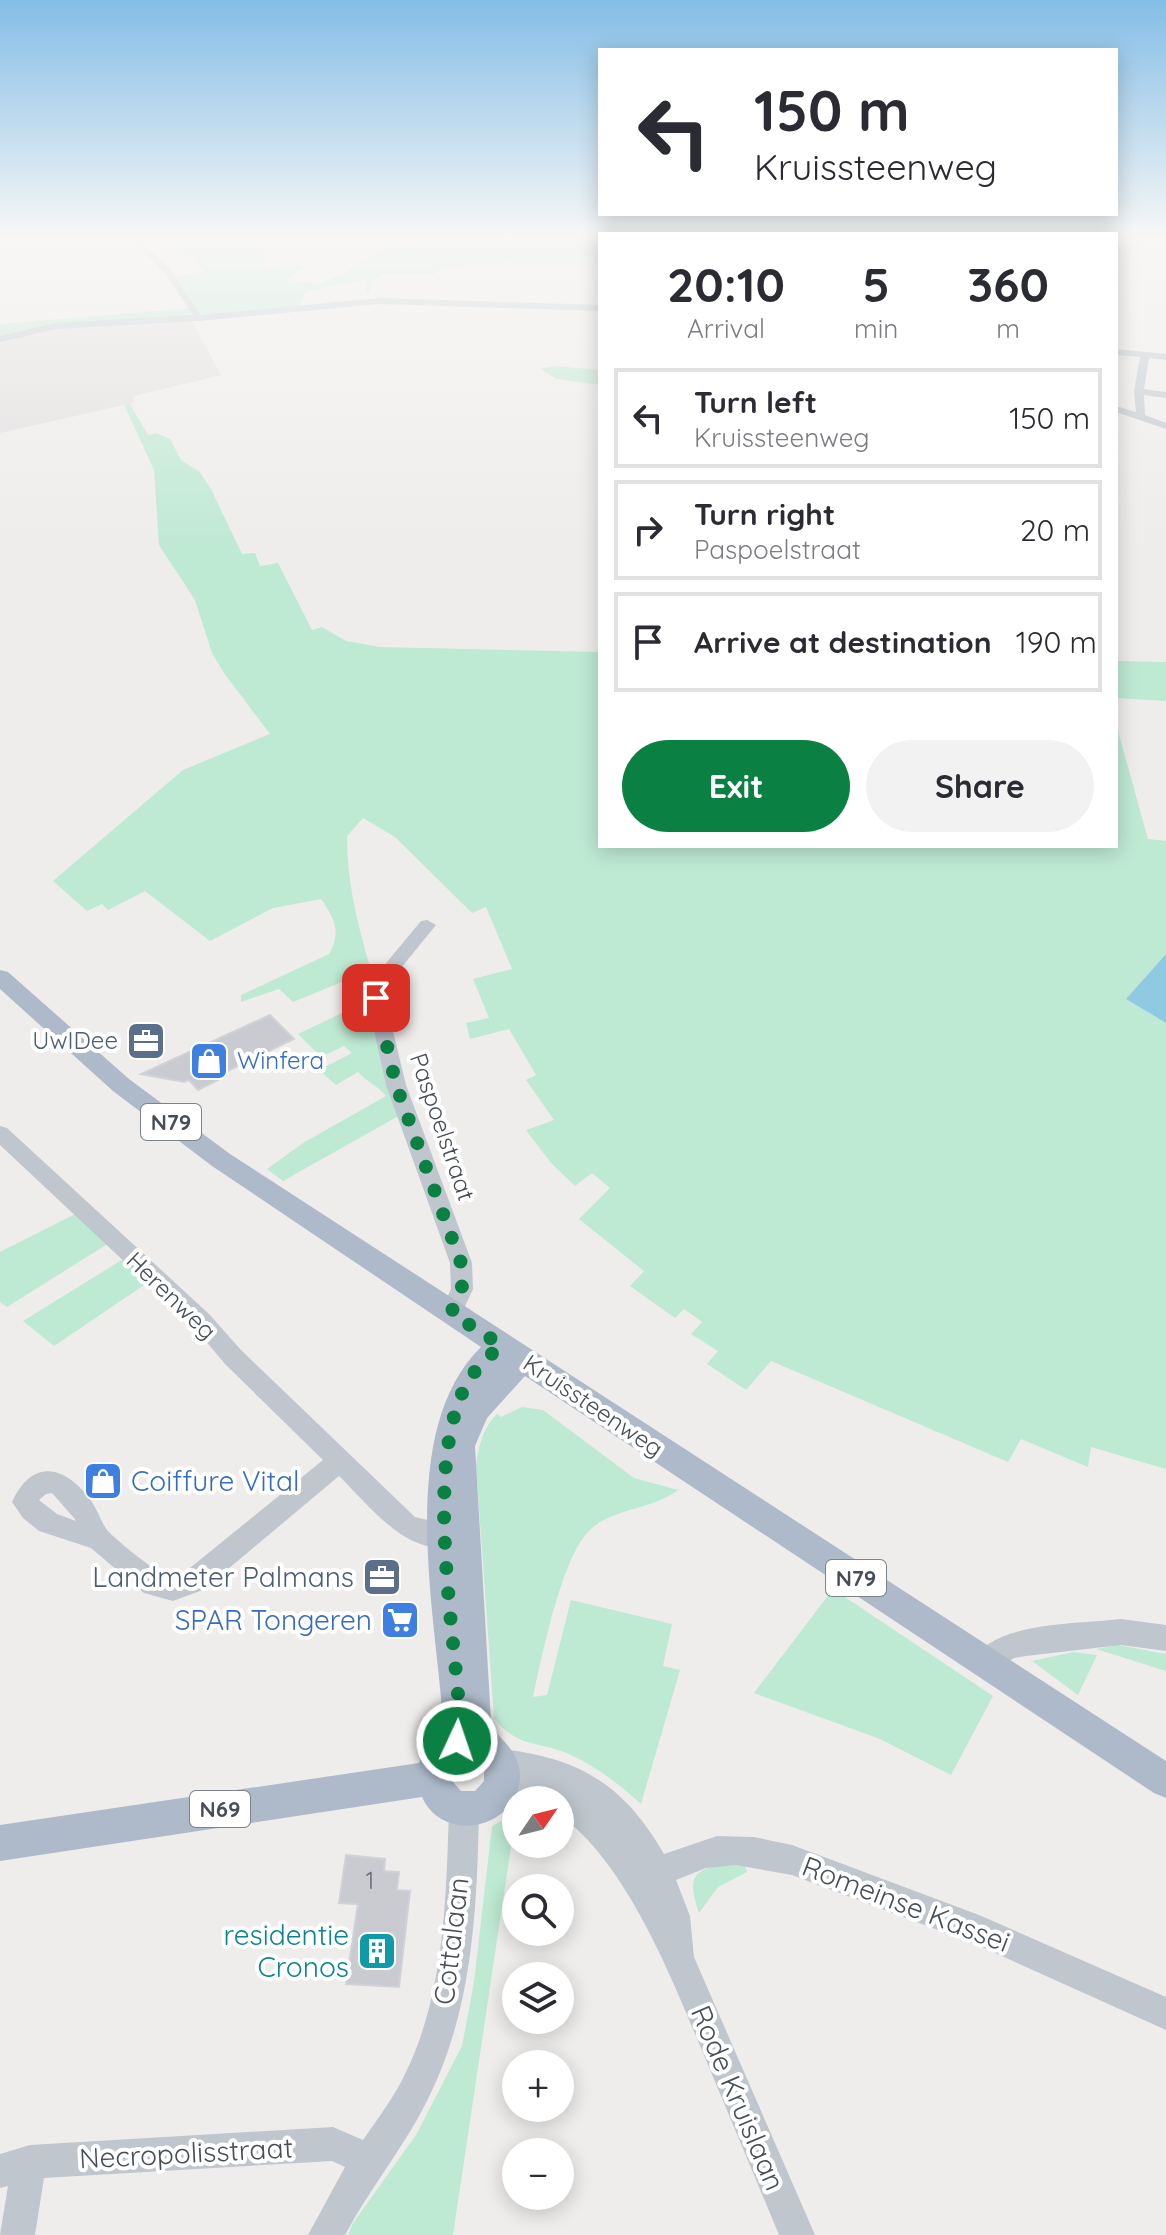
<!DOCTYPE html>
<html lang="en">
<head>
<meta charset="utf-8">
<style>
  body { margin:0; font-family:Quicksand,sans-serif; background:#f2f2f3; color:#2b2b33; height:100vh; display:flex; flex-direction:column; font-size:30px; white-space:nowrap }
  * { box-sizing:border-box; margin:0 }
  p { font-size:26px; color:#7c7c81 }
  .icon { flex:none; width:44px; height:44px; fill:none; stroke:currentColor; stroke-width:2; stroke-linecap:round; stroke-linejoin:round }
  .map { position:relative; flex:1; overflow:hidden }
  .side { position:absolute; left:598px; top:232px; width:520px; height:616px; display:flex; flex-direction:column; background:#fff; border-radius:0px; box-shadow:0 4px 20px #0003 }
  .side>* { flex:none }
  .guide { position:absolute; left:598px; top:48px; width:520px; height:168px; border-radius:0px; box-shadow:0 4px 20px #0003; background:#fff; color:#2b2b33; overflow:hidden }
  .needle { width:52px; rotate:55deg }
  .fabs { position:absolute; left:502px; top:1786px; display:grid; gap:16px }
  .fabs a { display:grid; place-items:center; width:72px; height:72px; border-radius:50%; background:#fff; box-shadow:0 4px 20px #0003; font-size:40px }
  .pin { position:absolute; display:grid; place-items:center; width:68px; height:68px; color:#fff; margin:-34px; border-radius:16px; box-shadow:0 4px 12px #0006 }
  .me { position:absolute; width:88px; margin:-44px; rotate:3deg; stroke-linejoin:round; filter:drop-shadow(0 0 6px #0008) }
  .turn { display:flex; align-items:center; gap:28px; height:168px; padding:0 24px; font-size:36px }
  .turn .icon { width:104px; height:104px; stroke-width:2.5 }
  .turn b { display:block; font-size:56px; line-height:68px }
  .eta { display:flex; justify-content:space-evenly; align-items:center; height:136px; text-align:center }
  .eta b { font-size:48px; font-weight:800; line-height:56px }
  .cta { display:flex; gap:16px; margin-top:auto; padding:16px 24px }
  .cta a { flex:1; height:92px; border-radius:48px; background:#0b8043; color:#fff; font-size:32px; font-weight:800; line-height:92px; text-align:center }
  .cta a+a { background:#f2f2f3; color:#2b2b33 }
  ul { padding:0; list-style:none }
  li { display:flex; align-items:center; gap:24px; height:100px; margin:0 16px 12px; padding:0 8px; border:4px solid #e1e1e2; border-radius:0px }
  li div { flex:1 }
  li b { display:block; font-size:30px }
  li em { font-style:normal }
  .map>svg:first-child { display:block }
  .education { fill:#e0dede }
  .green { fill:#bee9d3 }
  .water { fill:#8fcae2 }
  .building { fill:#cacbd1; stroke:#d1d2d8; stroke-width:2 }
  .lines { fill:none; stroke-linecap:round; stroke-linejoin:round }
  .minor { fill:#bfc6cd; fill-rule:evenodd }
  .major { fill:#aebac9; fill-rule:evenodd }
  .route { stroke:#0b8043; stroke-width:14; stroke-dasharray:0 25.2 }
  .labels { text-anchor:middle; stroke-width:8; stroke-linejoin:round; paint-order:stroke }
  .shield { fill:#fff; stroke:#7e838a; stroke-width:2 }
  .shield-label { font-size:22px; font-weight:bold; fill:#474e58 }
  .service-label { font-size:24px; fill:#4e5e75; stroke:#fff; text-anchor:end }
  .shop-label { font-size:24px; fill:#366cbe; stroke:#fff; text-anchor:start }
  .street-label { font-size:24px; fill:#474e58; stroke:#fff }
  .near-number-label { font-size:24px; fill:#686d76 }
  .near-shop-label { font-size:28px; fill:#366cbe; stroke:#fff; text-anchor:start }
  .near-service-label { font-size:28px; fill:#4e5e75; stroke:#fff; text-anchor:end }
  .near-street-label { font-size:28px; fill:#474e58; stroke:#fff }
  .near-culture-label { font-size:28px; fill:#0d838f; stroke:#fff; text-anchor:end }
</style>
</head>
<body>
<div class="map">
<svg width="1166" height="2235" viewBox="0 0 1166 2235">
  <rect width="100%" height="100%" fill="#efedec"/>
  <polygon class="education" points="191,319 221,375 134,396 133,403 0,433 0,341 51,328"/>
  <g class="green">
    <polygon points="182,239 263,239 264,268 304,265 287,280 319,284 354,268 381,250 332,243 334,240 329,239 417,245 426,241 411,239 600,239 600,262 487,262 446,268 433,274 384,273 373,281 368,293 365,293 367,279 306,292 298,307 209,316 200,313 175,276 204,272 195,258 164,250"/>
    <polygon points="190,308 192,316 78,324 0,338 0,324"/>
    <polygon points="554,366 600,370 600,385 557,379 540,369"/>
    <path d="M130,404l18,31 8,-2 14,6 11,21 19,12 12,19 30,63 13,-1 5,13 18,-3 34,67 10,-3 24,14 34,6 220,5v194h516v-122l32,115 18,2v113l-40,45 40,24v446l-75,-22 -3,20 -67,-28 -13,23 -237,-101 -25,29 -39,-26 11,-13 -27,-17 11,-12 -18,-13 -9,9 -45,-32 14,-15 -65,-52 31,-31 -18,-15 -17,13 -24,-23 -25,-33 28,-10 -28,-40 10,-5 -27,-46 -39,10 -4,-16 23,-5 -16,-39 39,-10 -26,-62 -14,6 -77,-76 -32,-19 -16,18c0,48 11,89 24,134l-78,32 -14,-13 -38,13v-7l88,-41c13,-22 5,-36 -8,-55l-48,9 -63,33 -65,-50 -37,19 -6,-6 -15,7 -34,-30 130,-111 87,-36 -46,-61 -12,-20 -17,-53 -36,-55 -5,-75 -30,-65z"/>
    <polygon points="1116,661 1166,662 1166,701 1116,698"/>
    <path d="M369,1000l33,114 -119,67 -16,-12 36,-26 83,-47c-9,-11 -19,-14 -28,-24l-22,13 -17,-15 33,-17 -8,-7 -23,11 -23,-23z"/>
    <polygon points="77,1213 109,1243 7,1307 0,1302 0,1252"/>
    <polygon points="125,1258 150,1281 54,1346 23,1321"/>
    <path d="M522,1407l21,3 91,68 44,12c-25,20 -68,18 -90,42 -27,28 -46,125 -55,165l14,-2 24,-95 101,24 -9,42 17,4 -39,134c-20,-18 -41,-35 -66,-47 -33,-17 -57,-7 -81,-39l-18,-252c3,-20 6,-37 21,-52l4,3z"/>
    <polygon points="833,1589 993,1696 951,1775 880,1739 754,1693"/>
    <polygon points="1118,1645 1166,1654 1166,1671 1096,1649"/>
    <polygon points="1073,1652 1097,1655 1078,1695 1032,1661"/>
    <polygon points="516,1813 453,2235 348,2235 353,2223 416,2135 462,2046 474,1982 492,1826"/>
    <path d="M727,1864l18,2 2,6 -29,15 -19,26c-11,-34 -9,-44 28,-49z"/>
  </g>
  <polygon class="water" points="1166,954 1166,1023 1126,999"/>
  <g class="building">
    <polygon points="270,1015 294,1039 215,1077 218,1080 198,1090 189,1080 184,1082 141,1074"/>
    <polygon points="346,1855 385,1859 384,1871 399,1872 397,1890 410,1891 399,1987 346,1984 358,1904 339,1903"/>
  </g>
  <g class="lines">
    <g class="minor">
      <polygon points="135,239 143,239 146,246 170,268 201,315 379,298 600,305 600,311 379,304 199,321 56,329 0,342 0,336 56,323 193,315 164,272 139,249"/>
      <polygon points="1116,349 1166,354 1166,360 1149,358 1144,389 1166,392 1166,398 1144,395 1145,415 1166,423 1166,429 1116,412 1116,406 1136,412 1134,391 1140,357 1116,355"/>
      <polygon points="427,920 436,925 392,979 385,998 406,1085 472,1263 473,1289 459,1319 451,1322 443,1319 440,1313 451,1289 450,1263 386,1085 367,998 377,974 421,921"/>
      <path d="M0,1126l7,2 202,186 32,36 174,167 46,11 4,8 -4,8c-50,19 -91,-38 -122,-68l-136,114 -30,11 -29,-8 -53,-45 -52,-17 -16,-13 -11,-16c21,-46 55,-36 80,0 6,9 9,20 15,28 9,10 53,47 66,47 4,-1 8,-3 12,-5l138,-112 -98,-96 -32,-38 -193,-181zM52,1493l22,25 2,3 -19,-7 -18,-14 7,-6z"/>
      <path d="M1121,1619l45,6v26l-45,-6 -95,11 -12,2 -28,18 -10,-4 -4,-9c18,-42 109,-39 149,-44z"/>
      <path d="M501,1749c78,9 123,35 163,105l53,-18 37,1 38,8 187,70 187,82v33l-191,-86 -183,-69 -56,-10 -30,3 -30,12 14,36 4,41 121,278h-36c-24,-58 -49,-117 -73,-175 -33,-79 -77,-194 -146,-245v-15h-44v3l-26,-7 -5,-10 8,-12 -6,-11 4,-10z"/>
      <path d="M464,1795l10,5 5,10c-2,98 -6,199 -51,289 -23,47 -58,89 -83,136h-37l37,-68 -13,-6 -288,17 -9,57h-35l8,-49 -8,2v-34l30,-9 303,-18 30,13c15,-22 32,-44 43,-68 39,-80 40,-176 43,-262l5,-10z"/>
    </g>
    <path class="major" d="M0,970l8,2 121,107 101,75 936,607v37l-12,-5 -629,-417 -38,42 -12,28 16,275c5,19 28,26 29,53 1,54 -76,72 -98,23l-422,64v-36l419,-62 8,-19 14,-12 2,-10c-7,-108 -48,-291 38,-375l-269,-181 -99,-75 -113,-102zM461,1758h14l9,10v13l-9,10h-14l-9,-10v-13z"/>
  </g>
  <linearGradient id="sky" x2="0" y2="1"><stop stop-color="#84bde6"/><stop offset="0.43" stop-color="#f8f7f6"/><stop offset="1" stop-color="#f8f7f6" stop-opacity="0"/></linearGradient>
  <rect width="1166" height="552" fill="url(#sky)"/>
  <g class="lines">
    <path class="route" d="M376,998l20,87 65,178 1,26 -11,24 50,32c-13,13 -28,25 -36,42 -41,83 -10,242 -5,335l-3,19"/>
  </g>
  <defs>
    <symbol id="office-square" viewBox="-11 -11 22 22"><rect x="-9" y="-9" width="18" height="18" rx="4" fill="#5c6f8a" stroke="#fff"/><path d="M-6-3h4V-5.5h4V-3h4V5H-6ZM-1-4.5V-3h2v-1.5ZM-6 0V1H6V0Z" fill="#fff"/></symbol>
    <symbol id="shop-square" viewBox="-11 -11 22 22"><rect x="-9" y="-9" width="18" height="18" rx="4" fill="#3f7fe0" stroke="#fff"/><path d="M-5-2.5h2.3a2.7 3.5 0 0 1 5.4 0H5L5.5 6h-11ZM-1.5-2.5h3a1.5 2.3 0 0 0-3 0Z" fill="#fff"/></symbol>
    <symbol id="supermarket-square" viewBox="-11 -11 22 22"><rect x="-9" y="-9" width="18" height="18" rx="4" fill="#3f7fe0" stroke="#fff"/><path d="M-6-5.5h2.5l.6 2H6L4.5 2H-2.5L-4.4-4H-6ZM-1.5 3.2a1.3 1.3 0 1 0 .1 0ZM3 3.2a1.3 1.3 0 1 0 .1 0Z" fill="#fff"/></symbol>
    <symbol id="building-square" viewBox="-11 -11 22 22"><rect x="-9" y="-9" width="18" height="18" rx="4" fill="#0f9aa8" stroke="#fff"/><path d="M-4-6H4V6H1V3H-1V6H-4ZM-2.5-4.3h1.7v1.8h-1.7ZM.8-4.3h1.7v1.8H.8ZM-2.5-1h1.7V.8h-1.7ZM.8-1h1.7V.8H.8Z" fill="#fff"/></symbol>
  </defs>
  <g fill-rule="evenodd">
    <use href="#office-square" x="124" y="1019" width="44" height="44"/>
    <use href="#shop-square" x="187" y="1039" width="44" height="44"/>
    <use href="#shop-square" x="81" y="1459" width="44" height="44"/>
    <use href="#office-square" x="360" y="1555" width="44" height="44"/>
    <use href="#supermarket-square" x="378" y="1598" width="44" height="44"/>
    <use href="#building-square" x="355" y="1929" width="44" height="44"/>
  </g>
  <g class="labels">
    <g class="shield">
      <rect x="141" y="1104" width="60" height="36" rx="6"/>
      <rect x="826" y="1560" width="60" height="36" rx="6"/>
      <rect x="190" y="1791" width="60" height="36" rx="6"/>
    </g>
    <g class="shield-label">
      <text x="171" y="1130">N79</text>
      <text x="856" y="1586">N79</text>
      <text x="220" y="1817">N69</text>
    </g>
    <g class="service-label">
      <text x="118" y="1049">UwIDee</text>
    </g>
    <g class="shop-label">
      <text x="237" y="1069">Winfera</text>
    </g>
    <g class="street-label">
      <text transform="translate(442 1127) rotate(71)" y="8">Paspoelstraat</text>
      <text transform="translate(171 1296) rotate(44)" y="8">Herenweg</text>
      <text transform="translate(593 1406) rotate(34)" y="8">Kruissteenweg</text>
    </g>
    <g class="near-number-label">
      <text x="370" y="1889">1</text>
    </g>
    <g class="near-shop-label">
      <text x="131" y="1491">Coiffure Vital</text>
      <text x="372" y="1630" text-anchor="end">SPAR Tongeren</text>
    </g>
    <g class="near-service-label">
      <text x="354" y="1587">Landmeter Palmans</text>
    </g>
    <g class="near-street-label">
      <text transform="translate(906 1904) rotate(21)" y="10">Romeinse Kassei</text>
      <text transform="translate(451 1941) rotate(-83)" y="10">Cottalaan</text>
      <text transform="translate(738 2098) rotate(67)" y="10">Rode Kruislaan</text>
      <text transform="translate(186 2153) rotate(-3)" y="10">Necropolisstraat</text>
    </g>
    <g class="near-culture-label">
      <text x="349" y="1945">residentie<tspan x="349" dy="32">Cronos</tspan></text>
    </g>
  </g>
</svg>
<div class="fabs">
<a><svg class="needle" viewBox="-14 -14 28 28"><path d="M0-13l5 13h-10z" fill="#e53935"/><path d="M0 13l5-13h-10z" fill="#7c7c81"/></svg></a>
<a><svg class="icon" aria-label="search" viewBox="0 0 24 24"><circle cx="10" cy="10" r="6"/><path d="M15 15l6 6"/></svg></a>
<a><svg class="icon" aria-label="layers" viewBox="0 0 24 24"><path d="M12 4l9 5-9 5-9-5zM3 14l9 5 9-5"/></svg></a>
<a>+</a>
<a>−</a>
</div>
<div class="pin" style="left:376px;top:998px;background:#d93025"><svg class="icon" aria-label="arrive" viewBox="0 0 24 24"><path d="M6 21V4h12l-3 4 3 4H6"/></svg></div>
<svg class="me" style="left:457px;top:1741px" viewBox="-20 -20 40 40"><circle r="17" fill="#0b8043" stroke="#fff" stroke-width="3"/><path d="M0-11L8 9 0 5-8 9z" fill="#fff"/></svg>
<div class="guide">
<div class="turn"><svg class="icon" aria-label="left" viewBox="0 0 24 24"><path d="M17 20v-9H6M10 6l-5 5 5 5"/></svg><div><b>150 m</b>Kruissteenweg</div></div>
</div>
<section class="side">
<div class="eta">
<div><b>20:10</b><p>Arrival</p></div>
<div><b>5</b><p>min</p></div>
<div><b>360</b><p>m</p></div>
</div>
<ul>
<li><svg class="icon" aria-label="left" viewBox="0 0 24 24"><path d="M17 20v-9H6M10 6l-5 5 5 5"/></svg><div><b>Turn left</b><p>Kruissteenweg</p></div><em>150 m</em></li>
<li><svg class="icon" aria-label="right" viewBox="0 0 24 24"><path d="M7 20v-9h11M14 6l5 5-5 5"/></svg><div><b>Turn right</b><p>Paspoelstraat</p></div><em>20 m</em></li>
<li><svg class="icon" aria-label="arrive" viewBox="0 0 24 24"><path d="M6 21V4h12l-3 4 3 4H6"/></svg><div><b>Arrive at destination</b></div><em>190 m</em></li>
</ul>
<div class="cta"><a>Exit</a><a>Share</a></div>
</section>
</div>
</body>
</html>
